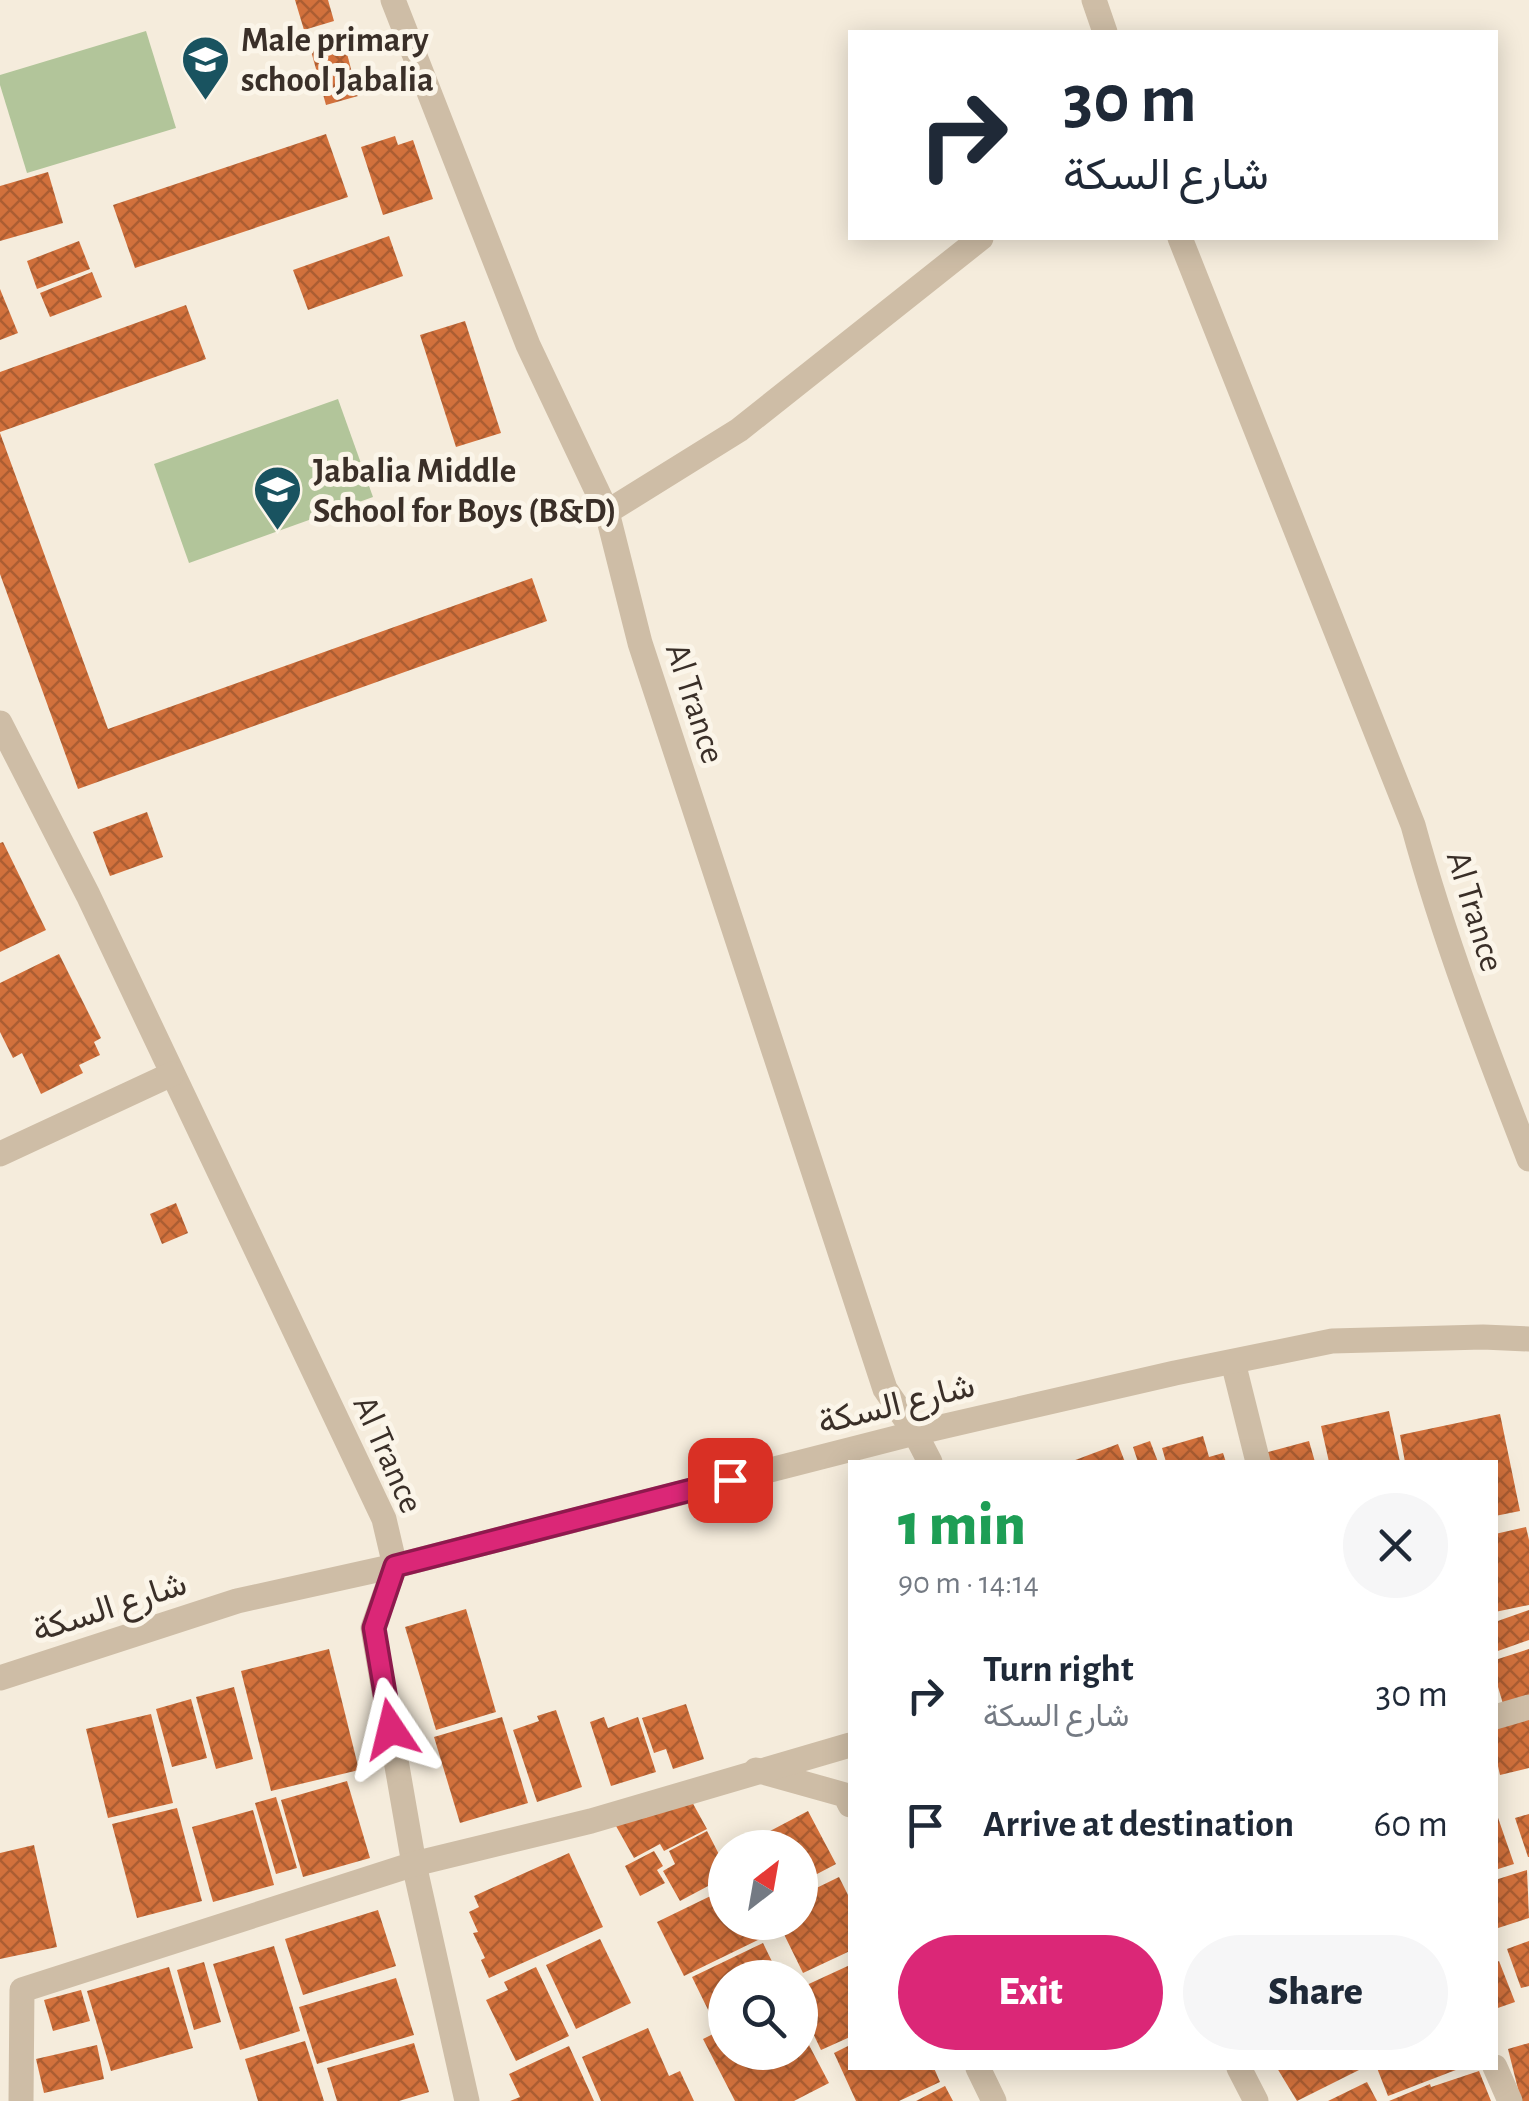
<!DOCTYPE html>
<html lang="en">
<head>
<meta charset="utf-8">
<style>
  body { margin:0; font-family:"Alegreya Sans",Vazirmatn,sans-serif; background:#f6f6f7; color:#1f2937; height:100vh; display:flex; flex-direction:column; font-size:38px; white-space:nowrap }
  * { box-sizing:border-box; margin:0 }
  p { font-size:32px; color:#747a83 }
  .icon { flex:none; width:55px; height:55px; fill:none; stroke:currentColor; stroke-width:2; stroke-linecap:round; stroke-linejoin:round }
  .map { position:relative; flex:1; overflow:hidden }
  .panel { position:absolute; left:848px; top:1460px; width:650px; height:610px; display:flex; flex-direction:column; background:#fff; border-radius:0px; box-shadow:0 5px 25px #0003 }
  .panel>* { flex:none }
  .banner { position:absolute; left:848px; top:30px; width:650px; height:210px; border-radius:0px; box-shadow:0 5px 25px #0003; background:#fff; color:#1f2937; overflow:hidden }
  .needle { width:65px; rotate:31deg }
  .controls { position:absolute; left:708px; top:1830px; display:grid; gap:20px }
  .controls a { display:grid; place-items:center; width:110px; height:110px; border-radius:50%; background:#fff; box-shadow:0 5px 25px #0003; font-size:50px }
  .pin { position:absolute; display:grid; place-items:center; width:85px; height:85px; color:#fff; margin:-42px; border-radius:20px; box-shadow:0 5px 15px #0006 }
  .me { position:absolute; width:110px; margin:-55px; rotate:350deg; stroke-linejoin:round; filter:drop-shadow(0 0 8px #0008) }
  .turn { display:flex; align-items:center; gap:35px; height:210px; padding:0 50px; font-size:45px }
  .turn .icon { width:130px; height:130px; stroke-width:2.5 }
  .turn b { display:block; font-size:70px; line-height:85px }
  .round { display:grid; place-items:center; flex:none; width:105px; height:105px; border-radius:52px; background:#f6f6f7 }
  .summary { display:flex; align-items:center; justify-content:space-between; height:170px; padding:0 50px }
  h1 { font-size:60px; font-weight:800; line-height:75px; color:#1e9e55 }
  .cta { display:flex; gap:20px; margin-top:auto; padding:20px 50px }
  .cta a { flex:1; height:115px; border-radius:60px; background:#db2777; color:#fff; font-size:40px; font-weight:800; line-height:115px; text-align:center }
  .cta a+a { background:#f6f6f7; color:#1f2937 }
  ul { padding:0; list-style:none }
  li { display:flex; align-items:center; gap:30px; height:130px; padding:0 50px }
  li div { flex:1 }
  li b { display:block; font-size:38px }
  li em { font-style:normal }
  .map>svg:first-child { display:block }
  .green { fill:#b2c59a }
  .building { fill:url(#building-cross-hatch) }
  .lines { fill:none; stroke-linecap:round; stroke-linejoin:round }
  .minor { stroke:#cebda6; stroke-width:25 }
  .route-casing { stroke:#8e194d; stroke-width:25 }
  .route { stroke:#db2777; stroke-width:18 }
  .labels { text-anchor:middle; stroke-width:10; stroke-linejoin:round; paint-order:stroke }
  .poi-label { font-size:35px; font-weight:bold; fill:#3a2f28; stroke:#fbf5e9; text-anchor:start }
  .street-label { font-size:35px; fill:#3a2f28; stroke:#fbf5e9 }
</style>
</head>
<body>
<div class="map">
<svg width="1529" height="2101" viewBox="0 0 1529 2101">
  <defs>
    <pattern id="building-cross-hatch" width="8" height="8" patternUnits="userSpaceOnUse" patternTransform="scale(2.5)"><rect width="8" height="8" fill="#d2713c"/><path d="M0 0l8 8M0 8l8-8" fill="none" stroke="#ab5d32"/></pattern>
  </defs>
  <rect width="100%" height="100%" fill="#f5ecdc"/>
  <g class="green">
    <polygon points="146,31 176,128 27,173 0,85 0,75"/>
    <polygon points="338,399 373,497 189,563 154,464"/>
  </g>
  <g class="building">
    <polygon points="295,0 328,0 334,21 304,30"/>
    <polygon points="344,42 358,96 326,105 311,51"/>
    <polygon points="326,134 348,197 135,268 113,205"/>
    <polygon points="395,136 398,145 413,140 433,199 383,215 361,147"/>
    <polygon points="48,172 63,223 0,241 0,186"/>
    <polygon points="389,236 403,276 308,310 293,270"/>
    <polygon points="79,241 90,269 37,289 27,261"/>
    <polygon points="92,272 102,297 50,317 40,293"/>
    <polygon points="0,289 18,333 0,340"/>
    <polygon points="186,305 206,359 0,432 0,372"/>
    <polygon points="465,321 501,433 456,447 420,335"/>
    <polygon points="0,433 108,729 532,578 547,621 78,789 0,574"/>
    <polygon points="147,812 163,857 110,876 93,832"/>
    <polygon points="3,842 46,930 0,952 0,843"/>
    <polygon points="59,954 101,1038 94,1042 100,1055 79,1065 83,1073 41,1094 22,1053 13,1058 0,1032 0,983"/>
    <polygon points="176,1203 188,1233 162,1244 150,1214"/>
    <polygon points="1389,1411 1400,1462 1329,1462 1321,1426"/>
    <polygon points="1500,1414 1520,1511 1495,1516 1495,1462 1405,1462 1400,1435"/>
    <polygon points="1203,1436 1209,1457 1223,1453 1226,1462 1166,1462 1162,1448"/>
    <polygon points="1150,1441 1158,1462 1138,1462 1133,1447"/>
    <polygon points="1309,1441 1315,1462 1247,1462 1246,1458"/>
    <polygon points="1118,1444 1125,1462 1070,1462"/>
    <polygon points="1526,1527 1529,1540 1529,1605 1495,1612 1495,1534"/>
    <polygon points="466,1609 496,1712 436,1730 405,1627"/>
    <polygon points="1529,1610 1529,1640 1495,1652 1495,1622"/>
    <polygon points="329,1649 359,1770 271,1791 241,1671"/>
    <polygon points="1529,1649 1529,1699 1504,1707 1495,1677 1495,1660"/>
    <polygon points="234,1687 253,1759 216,1769 196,1697"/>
    <polygon points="191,1699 207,1758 172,1767 156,1709"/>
    <polygon points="686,1704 704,1759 673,1769 666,1749 654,1753 642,1718"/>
    <polygon points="556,1710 582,1787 537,1802 513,1730 539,1721 537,1716"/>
    <polygon points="151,1714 173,1803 108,1818 86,1729"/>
    <polygon points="1529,1716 1529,1768 1500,1775 1495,1753 1495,1724"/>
    <polygon points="502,1717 528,1803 460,1823 434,1737"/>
    <polygon points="604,1717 608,1728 638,1717 656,1772 611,1786 590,1722"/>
    <polygon points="347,1781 370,1858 303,1877 281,1800"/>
    <polygon points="276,1797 297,1868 276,1874 255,1803"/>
    <polygon points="691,1800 707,1829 664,1851 660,1844 634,1858 616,1826 642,1812 645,1818 671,1805"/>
    <polygon points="177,1808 202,1901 137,1918 112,1824"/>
    <polygon points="1495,1809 1514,1864 1495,1870"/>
    <polygon points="253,1810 274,1885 213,1902 192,1827"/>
    <polygon points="808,1811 836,1864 800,1883 800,1848 738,1848"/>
    <polygon points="1529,1814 1529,1857 1528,1857 1515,1818"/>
    <polygon points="707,1831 725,1866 725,1877 680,1901 663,1871 675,1864 669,1851"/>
    <polygon points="34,1845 57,1947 0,1959 0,1853"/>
    <polygon points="654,1851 663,1866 657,1870 665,1883 640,1896 625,1866"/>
    <polygon points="569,1853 603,1927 489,1978 481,1960 485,1958 473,1933 478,1932 469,1912 479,1907 474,1896"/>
    <polygon points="1527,1870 1529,1918 1495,1929 1495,1880"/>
    <polygon points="839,1877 850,1899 850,1951 803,1973 778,1922 800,1922 800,1896"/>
    <polygon points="725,1889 725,1922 755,1922 762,1938 684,1976 657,1922"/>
    <polygon points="378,1910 396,1966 303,1995 285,1939"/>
    <polygon points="600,1939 631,2003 576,2029 546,1965"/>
    <polygon points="1529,1941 1529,1986 1521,1988 1507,1949"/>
    <polygon points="763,1943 780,1978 725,1978 725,2019 715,2024 692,1977"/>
    <polygon points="274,1946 300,2031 240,2050 213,1964"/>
    <polygon points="1499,1961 1515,2002 1495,2009 1495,1963"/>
    <polygon points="204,1962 221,2022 194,2030 177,1970"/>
    <polygon points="850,1965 850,2037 821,2050 800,2006 800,1988"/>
    <polygon points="169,1967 193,2048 111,2071 87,1991"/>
    <polygon points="536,1967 569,2036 516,2061 486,2000 508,1990 504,1982"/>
    <polygon points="396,1978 414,2035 317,2064 299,2007"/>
    <polygon points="81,1990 90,2021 53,2031 44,2000"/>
    <polygon points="648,2028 669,2076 680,2071 694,2101 601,2101 582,2057"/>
    <polygon points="725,2028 725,2052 800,2052 800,2028 829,2083 794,2101 735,2101 703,2039"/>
    <polygon points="305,2041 324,2101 258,2101 245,2059"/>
    <polygon points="414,2043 429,2092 399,2101 337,2101 327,2068"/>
    <polygon points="1529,2043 1529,2101 1521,2101 1508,2049"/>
    <polygon points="97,2045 104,2079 44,2093 36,2059"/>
    <polygon points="850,2045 850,2068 934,2068 940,2082 899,2101 856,2101 834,2053"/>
    <polygon points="569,2046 594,2101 510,2101 520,2097 509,2074"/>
    <polygon points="1277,2068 1363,2068 1297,2101"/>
    <polygon points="1377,2068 1461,2068 1388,2096"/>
    <polygon points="1479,2071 1491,2101 1389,2101 1430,2084 1431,2087"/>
    <polygon points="1367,2082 1377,2101 1328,2101"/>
    <polygon points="945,2086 953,2101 916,2101"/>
  </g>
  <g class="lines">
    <g class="minor">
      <polyline points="393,0 528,345 607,512 640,643 885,1389 915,1433 930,1462"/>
      <polyline points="1094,0 1105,32"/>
      <path d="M1180,238l233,587c31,114 73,223 116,334"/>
      <polyline points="607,512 739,430 981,238"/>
      <polyline points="0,723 88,895 384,1519 395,1566 373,1628 414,1864 467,2101"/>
      <polyline points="0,1154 172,1074"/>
      <polyline points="1233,1362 1258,1462"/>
      <polyline points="0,1678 237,1601 395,1566 915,1433 1175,1373 1332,1341 1483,1337 1529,1339"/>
      <polyline points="1495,1717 1529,1707"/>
      <polyline points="756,1770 845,1795 850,1805"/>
      <polyline points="1495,2067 1510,2101"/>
      <polyline points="978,2068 994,2101"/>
      <polyline points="1239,2068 1256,2101"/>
      <polyline points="21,2101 22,1990 414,1864 591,1821 850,1745"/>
    </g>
  </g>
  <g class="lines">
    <defs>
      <polyline id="route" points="391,1729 374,1628 395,1566 730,1480"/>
    </defs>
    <use href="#route" class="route-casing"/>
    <use href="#route" class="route"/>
  </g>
  <defs>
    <symbol id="school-pin" viewBox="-11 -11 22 30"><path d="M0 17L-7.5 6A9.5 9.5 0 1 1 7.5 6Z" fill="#195360" stroke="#fbf5e9"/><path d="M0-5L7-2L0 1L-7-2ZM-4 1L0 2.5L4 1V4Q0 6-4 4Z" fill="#fff"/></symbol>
  </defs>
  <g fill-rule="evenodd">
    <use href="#school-pin" x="178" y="32" width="55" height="75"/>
    <use href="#school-pin" x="250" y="462" width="55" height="75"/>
  </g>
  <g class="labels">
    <g class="poi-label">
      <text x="241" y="51">Male primary<tspan x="241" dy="40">school Jabalia</tspan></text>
      <text x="313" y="482">Jabalia Middle<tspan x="313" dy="40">School for Boys (B&amp;D)</tspan></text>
    </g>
    <g class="street-label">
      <text transform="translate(696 703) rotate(72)" y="12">Al Trance</text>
      <text transform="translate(1476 911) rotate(73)" y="12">Al Trance</text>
      <text transform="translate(896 1403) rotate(-14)" y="12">شارع السكة</text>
      <text transform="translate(389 1454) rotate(66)" y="12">Al Trance</text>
      <text transform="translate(109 1606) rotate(-18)" y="12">شارع السكة</text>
    </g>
  </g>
</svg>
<div class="controls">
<a><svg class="needle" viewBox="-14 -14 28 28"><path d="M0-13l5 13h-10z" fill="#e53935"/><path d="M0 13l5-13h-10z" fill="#747a83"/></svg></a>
<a><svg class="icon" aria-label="search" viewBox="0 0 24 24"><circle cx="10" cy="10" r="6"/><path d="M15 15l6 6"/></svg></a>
</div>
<div class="pin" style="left:730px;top:1480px;background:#d93025"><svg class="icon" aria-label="arrive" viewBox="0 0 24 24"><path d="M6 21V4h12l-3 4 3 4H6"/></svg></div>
<svg class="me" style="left:391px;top:1729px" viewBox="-20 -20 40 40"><path d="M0-17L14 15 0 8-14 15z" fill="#db2777" stroke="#fff" stroke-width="4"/></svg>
<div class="banner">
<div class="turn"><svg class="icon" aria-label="right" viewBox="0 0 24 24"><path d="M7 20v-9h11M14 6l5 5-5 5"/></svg><div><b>30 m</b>شارع السكة</div></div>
</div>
<section class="panel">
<div class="summary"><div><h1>1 min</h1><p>90 m · 14:14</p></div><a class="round"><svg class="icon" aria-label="close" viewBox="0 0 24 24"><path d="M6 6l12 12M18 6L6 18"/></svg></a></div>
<ul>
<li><svg class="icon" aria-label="right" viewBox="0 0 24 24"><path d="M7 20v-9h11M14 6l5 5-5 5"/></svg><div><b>Turn right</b><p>شارع السكة</p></div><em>30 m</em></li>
<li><svg class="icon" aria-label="arrive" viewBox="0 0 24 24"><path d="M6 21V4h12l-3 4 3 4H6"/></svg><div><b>Arrive at destination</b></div><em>60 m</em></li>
</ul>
<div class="cta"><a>Exit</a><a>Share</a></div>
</section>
</div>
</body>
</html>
